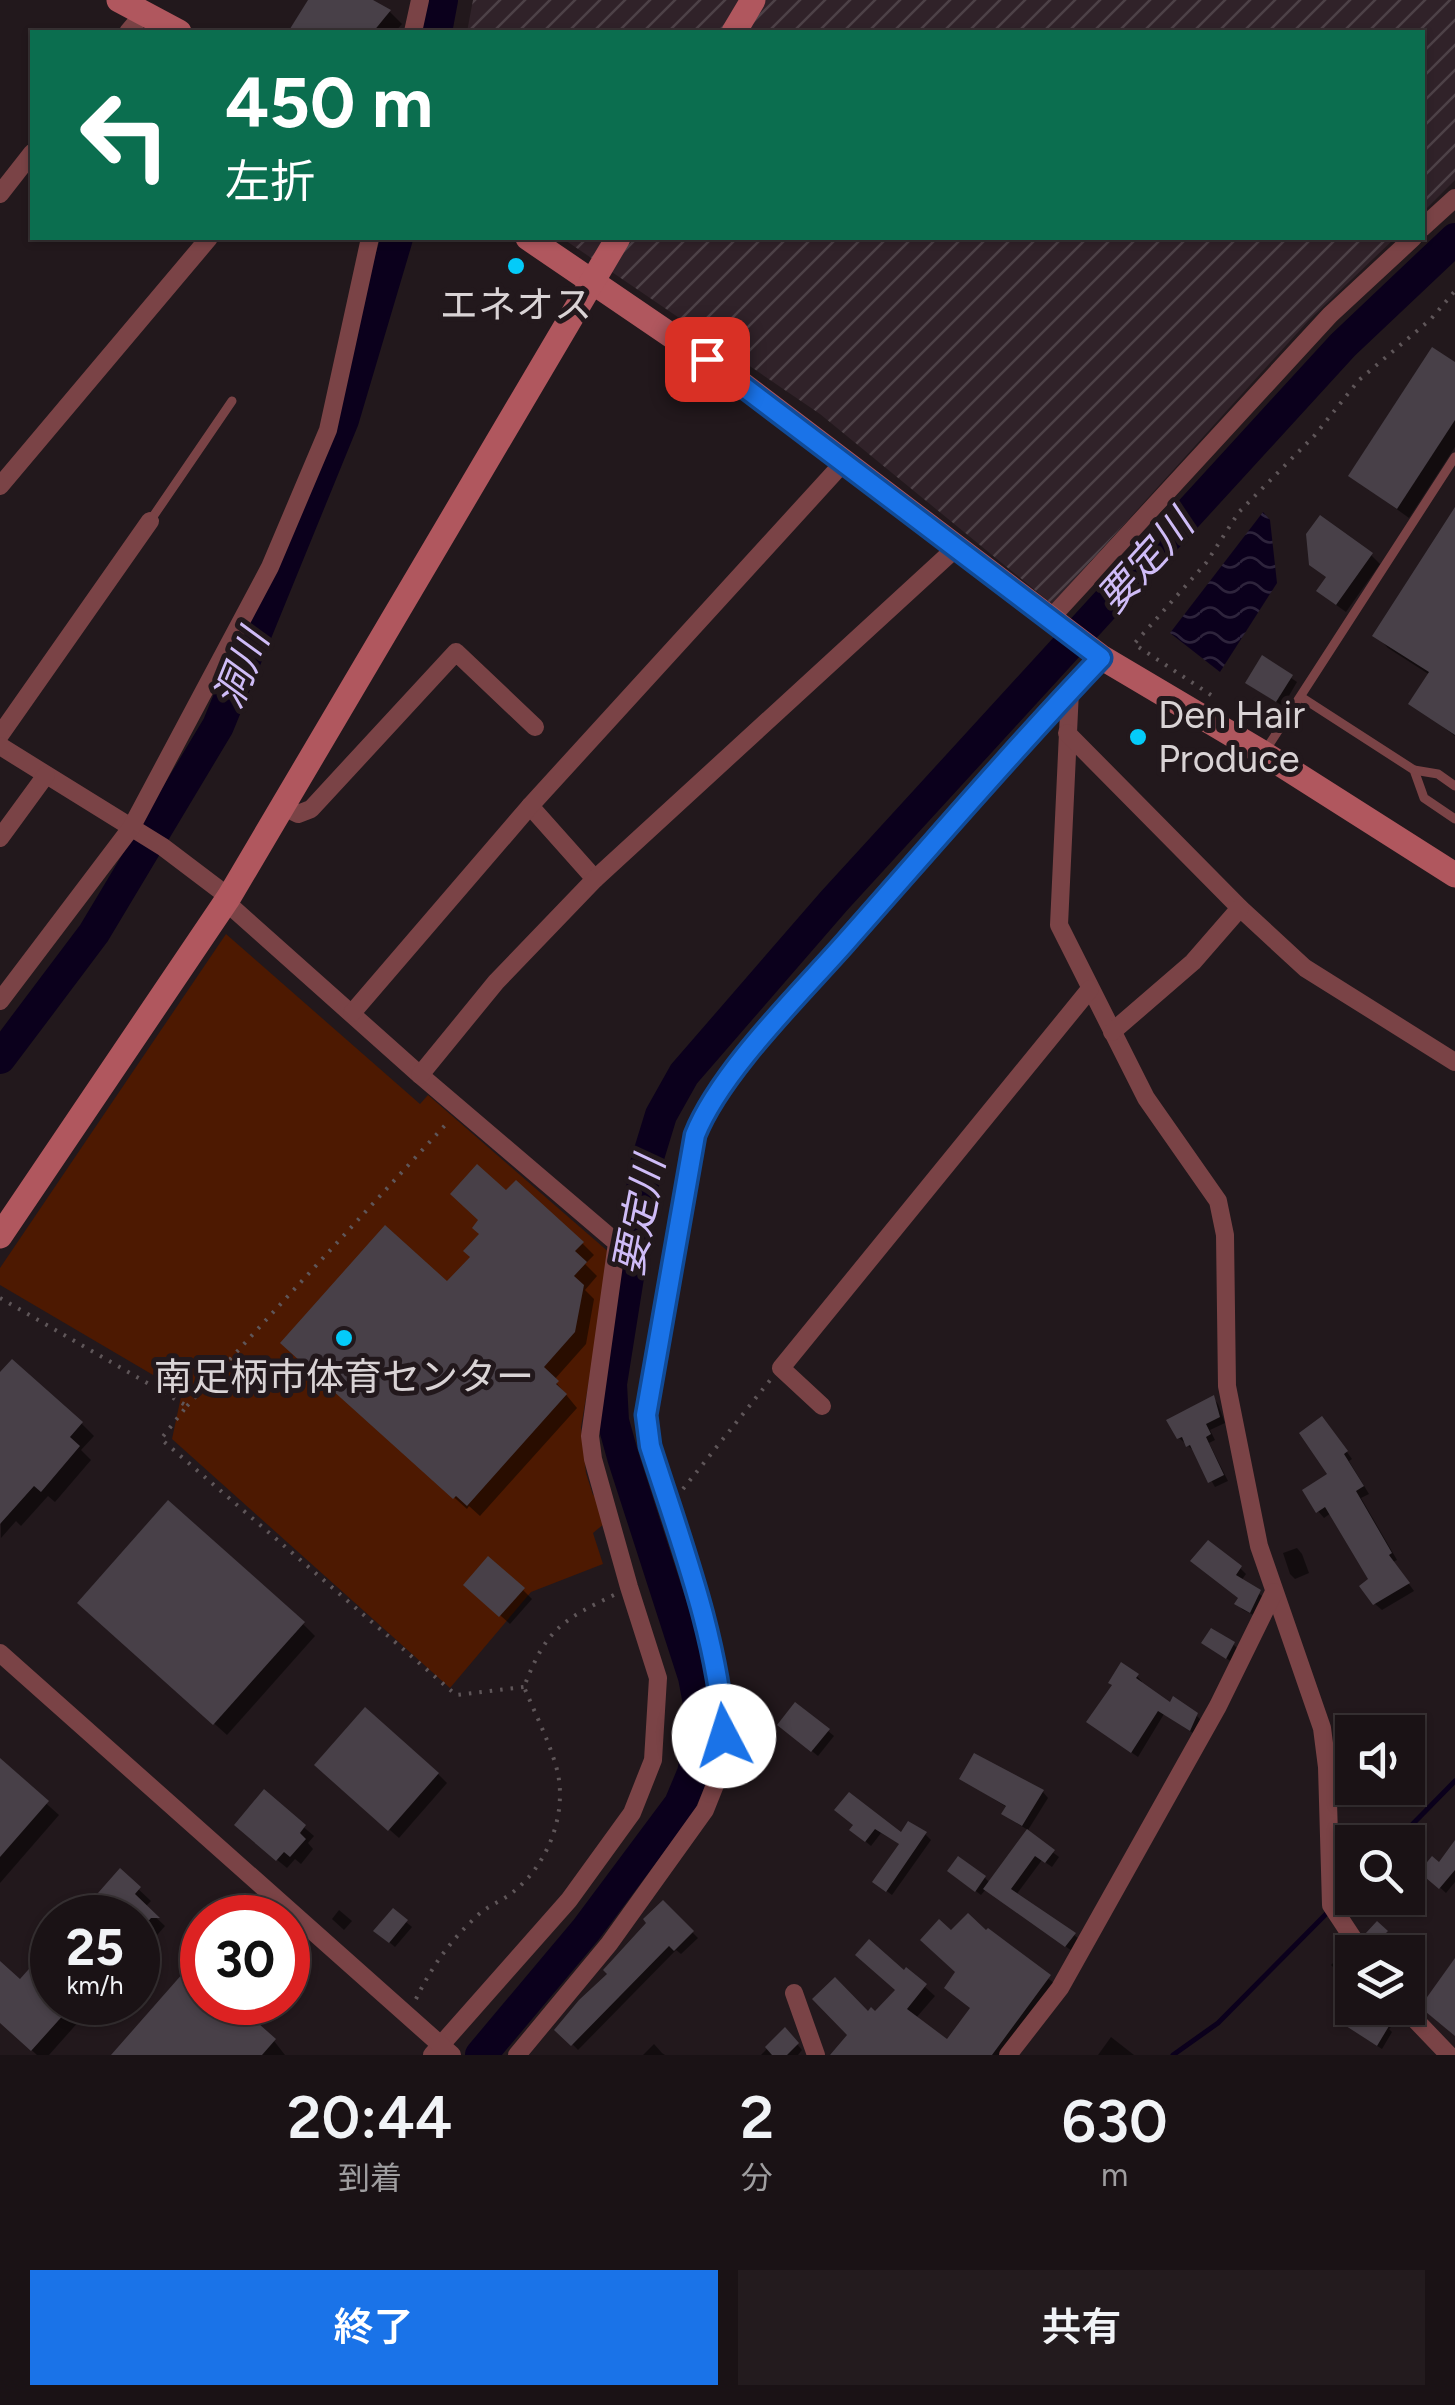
<!DOCTYPE html>
<html lang="ja">
<head>
<meta charset="utf-8">
<style>
  body { margin:0; font-family:Figtree,"Noto Sans JP",sans-serif; background:#231b1e; color:#f1f3f6; height:100vh; display:flex; flex-direction:column; font-size:38px; white-space:nowrap }
  * { box-sizing:border-box; margin:0 }
  p { font-size:32px; color:#9f9ea0 }
  .icon { flex:none; width:55px; height:55px; fill:none; stroke:currentColor; stroke-width:2; stroke-linecap:round; stroke-linejoin:round }
  .map { position:relative; height:2055px; overflow:hidden }
  .drawer { display:flex; flex-direction:column; background:#1a1215; flex:1 }
  .drawer>* { flex:none }
  .top-card { position:absolute; left:30px; top:30px; width:1395px; height:210px; border-radius:0px; box-shadow:0 2px 8px #0004,0 0 0 2px #383234; background:#0b6e4f; color:#fff; overflow:hidden }
  .controls { position:absolute; left:1335px; top:1715px; display:grid; gap:20px }
  .controls a { display:grid; place-items:center; width:90px; height:90px; border-radius:0px; background:#1a1215; box-shadow:0 2px 8px #0004,0 0 0 2px #383234; font-size:50px }
  .speed { position:absolute; left:30px; top:1895px; display:flex; gap:20px; font-size:50px; font-weight:700; text-align:center }
  .speed>* { display:grid; place-content:center; width:130px; height:130px; border-radius:50%; background:#1a1215; box-shadow:0 2px 8px #0004,0 0 0 2px #383234; line-height:1 }
  .speed small { font-size:25px; font-weight:400 }
  .speed .limit { border:15px solid #d22; background:#fff; color:#111 }
  .pin { position:absolute; display:grid; place-items:center; width:85px; height:85px; color:#fff; margin:-42px; border-radius:20px; box-shadow:0 5px 15px #0006 }
  .me { position:absolute; width:110px; margin:-55px; rotate:355deg; stroke-linejoin:round; filter:drop-shadow(0 0 8px #0008) }
  .turn { display:flex; align-items:center; gap:35px; height:210px; padding:0 30px; font-size:45px }
  .turn .icon { width:130px; height:130px; stroke-width:2.5 }
  .turn b { display:block; font-size:70px; line-height:85px }
  .eta { display:flex; justify-content:space-evenly; align-items:center; height:170px; text-align:center }
  .eta b { font-size:60px; font-weight:600; line-height:70px }
  .primary-button { display:flex; gap:20px; margin-top:auto; padding:20px 30px }
  .primary-button a { flex:1; height:115px; border-radius:0px; background:#1a73e8; color:#fff; font-size:40px; font-weight:600; line-height:115px; text-align:center }
  .primary-button a+a { background:#231b1e; color:#f1f3f6 }
  .map>svg:first-child { display:block }
  .industrial { fill:url(#industrial-furrows) }
  .grass { fill:#4d1901 }
  .water { fill:url(#water-waves) }
  .shadow { fill:#0007 }
  .lines { fill:none; stroke-linecap:round; stroke-linejoin:round }
  .stream { stroke:#0b001c; stroke-width:5 }
  .river { stroke:#0b001c; stroke-width:32 }
  .building { fill:#484048 }
  .path { stroke:#5f5659; stroke-width:4; stroke-dasharray:2.5 8; stroke-linecap:butt }
  .lane { stroke:#7a4346; stroke-width:9 }
  .street { stroke:#7a4346; stroke-width:18 }
  .secondary { stroke:#b0575e; stroke-width:25 }
  .route-casing { stroke:#114b97; stroke-width:25 }
  .route { stroke:#1a73e8; stroke-width:18 }
  .poi-dot { fill:#04cbf9; stroke:#22181c; stroke-width:4 }
  .labels { text-anchor:middle; stroke-width:10; stroke-linejoin:round; paint-order:stroke }
  .poi-label { font-size:38px; fill:#d9d3d5; stroke:#22181c }
  .water-label { font-size:40px; font-style:italic; fill:#cfbcf7; stroke:#22181c }
</style>
</head>
<body>
<div class="map">
<svg width="1455" height="2055" viewBox="0 0 1455 2055">
  <defs>
    <pattern id="industrial-furrows" width="10" height="10" patternUnits="userSpaceOnUse" patternTransform="scale(2.5)"><rect width="10" height="10" fill="#302229"/><path d="M-1 1l2-2M0 10L10 0M9 11l2-2" fill="none" stroke="#4d4147"/></pattern>
    <pattern id="water-waves" width="16" height="10" patternUnits="userSpaceOnUse" patternTransform="scale(2.5)"><rect width="16" height="10" fill="#0b001c"/><path d="M0 5q4-4 8 0t8 0" fill="none" stroke="#2e243c"/></pattern>
  </defs>
  <rect width="100%" height="100%" fill="#22181c"/>
  <g class="industrial">
    <polygon points="473,0 1455,0 1455,180 1423,212 1422,32 467,32"/>
    <polygon points="562,238 1395,238 1308,321 1052,604 820,414"/>
  </g>
  <polygon class="grass" points="226,934 420,1104 428,1095 611,1254 581,1427 586,1473 593,1495 598,1496 605,1523 593,1533 603,1564 531,1592 450,1688 172,1439 182,1392 0,1285 0,1268"/>
  <polygon class="water" points="1263,512 1270,520 1277,583 1220,672 1170,633"/>
  <g class="shadow">
    <polygon points="311,0 367,0 390,12 402,24 395,32 291,32"/>
    <polygon points="1455,365 1455,447 1409,518 1351,476"/>
    <polygon points="1455,511 1455,736 1411,703 1430,675 1388,648 1376,635"/>
    <polygon points="1371,555 1380,564 1346,612 1328,599"/>
    <polygon points="1263,659 1297,682 1283,706 1254,688"/>
    <polygon points="506,1194 582,1243 594,1255 585,1264 597,1276 585,1290 594,1299 586,1344 554,1380 577,1408 480,1516 469,1506 467,1509 296,1355 447,1284 473,1257 482,1234"/>
    <polygon points="0,1376 81,1423 94,1436 81,1450 91,1460 55,1502 48,1496 21,1526 16,1521 1,1538"/>
    <polygon points="1213,1398 1218,1404 1225,1423 1210,1430 1215,1440 1209,1443 1228,1481 1215,1487 1194,1451 1179,1438"/>
    <polygon points="1328,1426 1352,1459 1349,1461 1369,1494 1361,1498 1397,1560 1393,1562 1414,1591 1382,1610 1375,1604 1371,1580 1331,1513 1324,1518 1318,1511 1331,1474"/>
    <polygon points="1297,1548 1302,1554 1309,1573 1295,1579 1290,1574 1283,1553"/>
    <polygon points="1199,1566 1240,1568 1246,1574 1241,1581 1265,1598 1256,1616 1243,1610 1237,1604 1240,1598"/>
    <polygon points="523,1590 532,1599 510,1624 475,1593"/>
    <polygon points="93,1615 303,1624 315,1636 227,1735"/>
    <polygon points="1233,1644 1239,1650 1232,1662 1210,1648"/>
    <polygon points="1137,1676 1142,1682 1141,1684 1170,1705 1196,1715 1202,1721 1196,1735 1164,1714 1138,1757 1095,1727"/>
    <polygon points="786,1730 828,1731 834,1736 818,1756"/>
    <polygon points="0,1762 59,1815 0,1883"/>
    <polygon points="326,1774 438,1774 447,1783 399,1838"/>
    <polygon points="962,1779 1043,1792 1048,1798 1028,1830 1010,1819 1008,1808"/>
    <polygon points="264,1793 314,1836 308,1843 313,1849 301,1864 295,1859 287,1868 246,1834"/>
    <polygon points="838,1810 902,1836 925,1834 931,1840 892,1895 881,1887 902,1845 881,1833 871,1846 858,1835 856,1826"/>
    <polygon points="1027,1833 1059,1857 1052,1867 1042,1860 1016,1895 1074,1935 1080,1940 1072,1951 986,1889 981,1895 956,1876 985,1878 990,1883"/>
    <polygon points="1455,1845 1455,1882 1446,1893 1422,1871 1440,1866"/>
    <polygon points="120,1872 151,1901 145,1907 165,1926 138,1957 138,1918"/>
    <polygon points="663,1903 698,1938 681,1954 676,1950 578,2050 558,2029 611,1974"/>
    <polygon points="339,1910 352,1921 344,1930 332,1919"/>
    <polygon points="406,1922 412,1927 395,1947 382,1936"/>
    <polygon points="988,1931 1059,1987 1009,2055 836,2055 868,2014 875,2015 898,1991 907,1971 935,1996 916,2018 948,2042 973,2009 958,1972 951,1934"/>
    <polygon points="1402,1946 1422,1961 1413,1976 1408,1972 1408,1952 1398,1952"/>
    <polygon points="52,1947 52,2002 96,2002 49,2055 37,2055 0,2021 0,1965 20,1983"/>
    <polygon points="1344,1953 1352,1960 1352,1986 1331,1965"/>
    <polygon points="191,1968 202,1978 202,2002 274,2041 285,2055 114,2055"/>
    <polygon points="1374,2008 1386,2008 1397,2021 1389,2029 1392,2032 1382,2049 1354,2031"/>
    <polygon points="785,2030 802,2050 798,2055 761,2055"/>
    <polygon points="1111,2037 1134,2055 1098,2055"/>
    <polygon points="654,2044 662,2053 665,2055 643,2055"/>
  </g>
  <g class="lines">
    <g class="stream">
      <polyline points="1395,1842 1455,1781"/>
      <polyline points="1337,1902 1352,1886"/>
      <polyline points="1173,2055 1218,2023 1330,1910"/>
    </g>
    <g class="river">
      <polyline points="436,32 442,0"/>
      <polyline points="0,1058 94,933 218,726 343,420 397,238"/>
      <polyline points="481,2055 586,1930 680,1804 693,1773 699,1742 700,1709 694,1677 623,1457 613,1421 611,1384 646,1164 661,1115 684,1074 834,901 1343,345 1455,239"/>
    </g>
  </g>
  <g class="building">
    <polygon points="308,0 373,0 391,10 373,32 288,32"/>
    <polygon points="1432,347 1455,362 1455,420 1397,509 1348,476"/>
    <polygon points="1455,507 1455,735 1408,704 1429,672 1372,636"/>
    <polygon points="1320,515 1373,553 1336,605 1316,591 1326,577 1309,565 1306,534"/>
    <polygon points="1262,655 1293,675 1276,702 1245,683"/>
    <polygon points="477,1164 506,1190 516,1180 584,1242 575,1251 587,1262 574,1276 584,1285 575,1332 544,1367 559,1381 556,1384 567,1394 467,1506 456,1496 453,1499 280,1343 385,1225 447,1281 470,1257 463,1251 479,1234 472,1228 478,1220 450,1194"/>
    <polygon points="12,1359 83,1422 70,1437 80,1446 41,1492 34,1486 0,1524 0,1372"/>
    <polygon points="1214,1395 1220,1417 1206,1424 1211,1434 1206,1437 1224,1475 1208,1483 1190,1445 1186,1447 1182,1437 1177,1439 1166,1420"/>
    <polygon points="1322,1416 1348,1451 1344,1454 1364,1486 1356,1491 1392,1553 1389,1555 1410,1583 1373,1605 1359,1586 1368,1579 1325,1507 1316,1513 1302,1490 1327,1474 1299,1433"/>
    <polygon points="168,1500 305,1622 213,1725 77,1603"/>
    <polygon points="1208,1540 1242,1566 1236,1575 1261,1590 1250,1613 1234,1604 1238,1598 1190,1561"/>
    <polygon points="488,1556 525,1588 499,1617 463,1585"/>
    <polygon points="1211,1628 1235,1642 1226,1659 1201,1643"/>
    <polygon points="1121,1662 1139,1674 1136,1678 1170,1702 1173,1696 1198,1713 1190,1731 1158,1711 1131,1753 1086,1722 1112,1685 1108,1683"/>
    <polygon points="795,1702 830,1729 811,1752 777,1725"/>
    <polygon points="365,1707 439,1773 388,1831 314,1765"/>
    <polygon points="974,1753 1044,1790 1022,1826 1001,1814 1006,1806 959,1779"/>
    <polygon points="0,1758 49,1801 0,1857"/>
    <polygon points="264,1789 306,1825 300,1833 306,1839 290,1857 284,1852 276,1861 234,1825"/>
    <polygon points="849,1792 901,1832 908,1821 927,1832 886,1892 872,1882 899,1844 875,1829 865,1842 849,1830 853,1825 834,1810"/>
    <polygon points="1027,1829 1055,1850 1045,1863 1035,1856 1011,1889 1076,1933 1065,1947 983,1889"/>
    <polygon points="1455,1840 1455,1870 1439,1889 1419,1872 1432,1856 1439,1862"/>
    <polygon points="958,1856 986,1876 975,1892 947,1871"/>
    <polygon points="120,1868 141,1887 135,1894 160,1918 151,1918 138,1933 138,1918 76,1918"/>
    <polygon points="663,1900 694,1931 674,1951 669,1946 571,2046 554,2030 579,2000 607,1974 603,1970 646,1923 643,1919"/>
    <polygon points="393,1908 408,1920 389,1943 373,1931"/>
    <polygon points="968,1913 986,1930 988,1928 1051,1975 992,2055 830,2055 847,2035 812,1999 835,1977 868,2011 871,2007 875,2011 895,1990 855,1955 869,1939 904,1970 906,1967 927,1984 907,2009 947,2039 970,2008 944,1988 955,1972 920,1940 939,1919 951,1930"/>
    <polygon points="1377,1921 1388,1931 1386,1933 1417,1952 1374,1952 1365,1934"/>
    <polygon points="52,1943 52,2002 75,2002 31,2051 0,2023 0,1961 20,1979"/>
    <polygon points="1455,1958 1455,2036 1420,2007"/>
    <polygon points="191,1964 202,1974 202,2002 234,2002 276,2039 262,2055 111,2055"/>
    <polygon points="1359,2008 1388,2008 1394,2015 1385,2024 1389,2026 1377,2046 1346,2026"/>
    <polygon points="785,2027 799,2043 787,2055 772,2055 765,2047"/>
  </g>
  <g class="lines">
    <g class="path">
      <polyline points="1211,695 1134,644 1206,563 1239,512 1315,435 1359,380 1431,319 1455,291"/>
      <polyline points="0,1298 187,1406 161,1439 456,1695 524,1687"/>
      <polyline points="187,1406 448,1122"/>
      <polyline points="683,1489 771,1379"/>
      <path d="M416,1999c15,-31 33,-57 59,-81 11,-12 26,-16 38,-26 36,-28 56,-82 43,-126 -8,-27 -21,-53 -32,-79 22,-58 38,-67 92,-93"/>
    </g>
    <g class="lane">
      <polyline points="150,521 232,401"/>
      <polyline points="1301,697 1414,770 1424,798 1455,819"/>
      <polyline points="1265,751 1455,457"/>
      <polyline points="1414,770 1438,774 1455,786"/>
    </g>
    <g class="street">
      <polyline points="128,32 144,13"/>
      <polyline points="413,32 420,0"/>
      <polyline points="0,194 32,153"/>
      <polyline points="1422,228 1455,198"/>
      <polyline points="0,486 209,238"/>
      <polyline points="1050,619 1330,315 1413,238"/>
      <polyline points="1101,657 1070,690 1059,925 1146,1098 1218,1201 1225,1235 1227,1386 1259,1546 1322,1728 1327,1767 1331,1905 1362,1952"/>
      <polyline points="1067,733 1240,908 1305,968 1455,1062"/>
      <polyline points="0,735 150,521"/>
      <polyline points="0,746 163,847 229,897"/>
      <polyline points="530,806 595,879"/>
      <polyline points="284,807 298,814 311,809 456,652 535,727"/>
      <polyline points="0,838 46,775"/>
      <polyline points="226,902 420,1075 617,1243 590,1436 593,1459 629,1587 658,1678 653,1760 632,1813 569,1900 432,2055"/>
      <polyline points="0,1001 131,828 270,567 328,430 370,238"/>
      <polyline points="352,1013 530,806 844,462"/>
      <polyline points="1112,1032 1193,962 1240,908"/>
      <polyline points="420,1075 496,982 595,879 957,547"/>
      <polyline points="822,1406 781,1368 1090,989"/>
      <polyline points="0,1653 452,2055"/>
      <polyline points="794,1993 816,2055"/>
      <polyline points="1404,2008 1449,2055"/>
      <polyline points="517,2055 609,1944 705,1810 719,1775 724,1736 722,1698 715,1660 650,1446 646,1415 695,1135 717,1093 797,996 1070,690"/>
      <polyline points="1008,2055 1060,1988 1218,1706 1274,1592"/>
    </g>
    <g class="secondary">
      <polyline points="119,0 179,32"/>
      <polyline points="734,32 753,0"/>
      <polyline points="528,238 735,379 1101,657 1263,753 1455,875"/>
      <polyline points="0,1236 229,897 618,238"/>
    </g>
  </g>
  <g class="lines">
    <defs>
      <path id="route" d="M707,359l394,299c-88,92 -171,189 -256,285 -46,52 -125,129 -150,192l-49,280 4,31c30,94 68,192 74,290"/>
    </defs>
    <use href="#route" class="route-casing"/>
    <use href="#route" class="route"/>
  </g>
  <g class="poi-dot">
    <circle cx="516" cy="266" r="10"/>
    <circle cx="1138" cy="737" r="10"/>
    <circle cx="344" cy="1338" r="10"/>
  </g>
  <g class="labels">
    <g class="poi-label">
      <text x="516" y="318">エネオス</text>
      <text x="1158" y="728" text-anchor="start">Den Hair<tspan x="1158" dy="44">Produce</tspan></text>
      <text x="344" y="1390">南足柄市体育センター</text>
    </g>
    <g class="water-label">
      <text transform="translate(1145 561) rotate(-48)" y="14">要定川</text>
      <text transform="translate(241 669) rotate(-68)" y="14">洞川</text>
      <text transform="translate(639 1216) rotate(-79)" y="14">要定川</text>
    </g>
  </g>
</svg>
<div class="controls">
<a><svg class="icon" aria-label="sound" viewBox="0 0 24 24"><path d="M4 9h4l5-4v14l-5-4H4zM17 9q2 3 0 6"/></svg></a>
<a><svg class="icon" aria-label="search" viewBox="0 0 24 24"><circle cx="10" cy="10" r="6"/><path d="M15 15l6 6"/></svg></a>
<a><svg class="icon" aria-label="layers" viewBox="0 0 24 24"><path d="M12 4l9 5-9 5-9-5zM3 14l9 5 9-5"/></svg></a>
</div>
<div class="speed"><div>25<small>km/h</small></div><div class="limit">30</div></div>
<div class="pin" style="left:707px;top:359px;background:#d93025"><svg class="icon" aria-label="arrive" viewBox="0 0 24 24"><path d="M6 21V4h12l-3 4 3 4H6"/></svg></div>
<svg class="me" style="left:724px;top:1736px" viewBox="-20 -20 40 40"><circle r="19" fill="#fff"/><path d="M0-13L10 11 0 6-10 11z" fill="#1a73e8"/></svg>
<div class="top-card">
<div class="turn"><svg class="icon" aria-label="left" viewBox="0 0 24 24"><path d="M17 20v-9H6M10 6l-5 5 5 5"/></svg><div><b>450 m</b>左折</div></div>
</div>
</div>
<section class="drawer">
<div class="eta">
<div><b>20:44</b><p>到着</p></div>
<div><b>2</b><p>分</p></div>
<div><b>630</b><p>m</p></div>
</div>
<div class="primary-button"><a>終了</a><a>共有</a></div>
</section>
</body>
</html>
